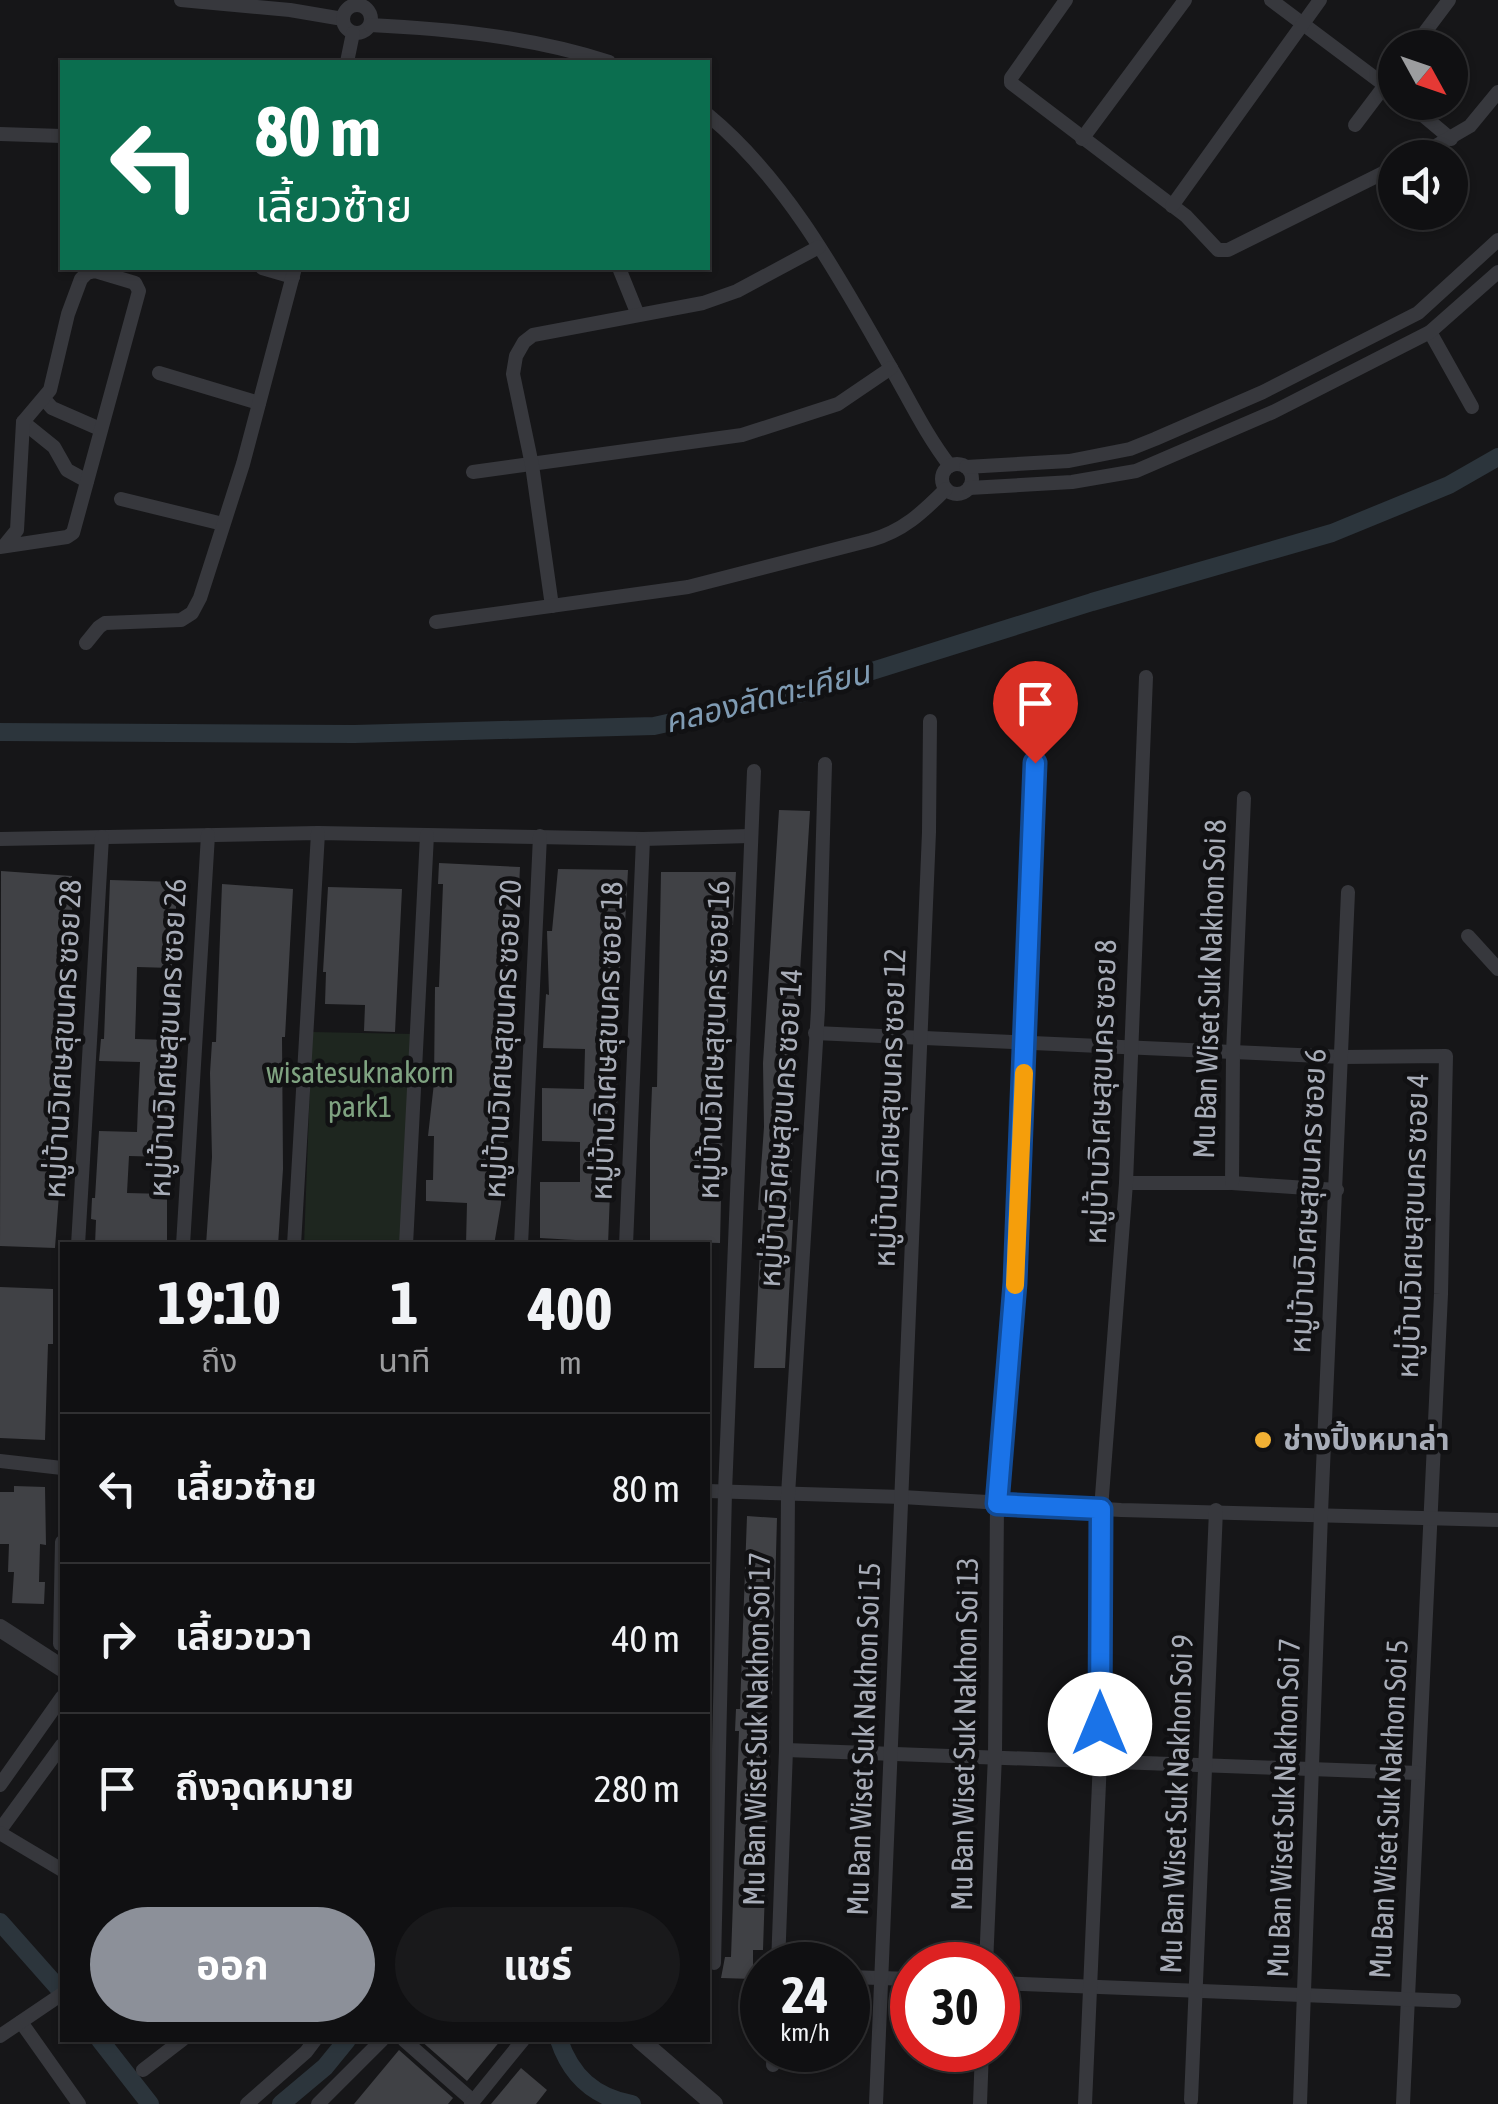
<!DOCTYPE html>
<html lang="th">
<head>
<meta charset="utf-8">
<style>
  body { margin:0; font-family:"Asap Condensed","Noto Sans Thai",sans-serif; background:#19191b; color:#f1f3f6; height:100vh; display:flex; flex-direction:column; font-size:38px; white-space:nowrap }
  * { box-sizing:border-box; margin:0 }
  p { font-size:32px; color:#9c9d9f }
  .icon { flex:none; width:55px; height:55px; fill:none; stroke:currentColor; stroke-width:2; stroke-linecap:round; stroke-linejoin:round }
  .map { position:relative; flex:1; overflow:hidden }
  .sheet { position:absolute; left:60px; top:1242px; width:650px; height:800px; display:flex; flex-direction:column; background:#101012; border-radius:0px; box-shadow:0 2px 8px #0004,0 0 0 2px #303032 }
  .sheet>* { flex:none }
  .hud { position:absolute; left:60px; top:60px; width:650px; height:210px; border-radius:0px; box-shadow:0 2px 8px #0004,0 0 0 2px #303032; background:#0b6e4f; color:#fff; overflow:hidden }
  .needle { width:65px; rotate:130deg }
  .fabs { position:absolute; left:1378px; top:30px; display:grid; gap:20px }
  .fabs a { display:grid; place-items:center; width:90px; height:90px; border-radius:50%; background:#101012; box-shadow:0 2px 8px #0004,0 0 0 2px #303032; font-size:50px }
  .speed { position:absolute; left:740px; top:1942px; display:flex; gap:20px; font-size:50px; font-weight:700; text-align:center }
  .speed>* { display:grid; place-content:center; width:130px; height:130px; border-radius:50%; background:#101012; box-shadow:0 2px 8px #0004,0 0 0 2px #303032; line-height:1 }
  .speed small { font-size:25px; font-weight:400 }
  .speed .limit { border:15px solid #d22; background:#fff; color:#111 }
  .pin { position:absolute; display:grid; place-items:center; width:85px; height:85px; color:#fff; margin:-102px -42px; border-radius:50% 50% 50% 0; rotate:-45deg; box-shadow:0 0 10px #0007 }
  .pin .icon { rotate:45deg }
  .me { position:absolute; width:110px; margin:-55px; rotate:0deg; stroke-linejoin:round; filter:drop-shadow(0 0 8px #0008) }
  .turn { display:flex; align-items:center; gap:35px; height:210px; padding:0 30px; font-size:45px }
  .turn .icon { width:130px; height:130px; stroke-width:2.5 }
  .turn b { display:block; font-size:70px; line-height:85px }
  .eta { display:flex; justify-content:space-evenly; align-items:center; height:170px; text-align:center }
  .eta b { font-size:60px; font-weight:700; line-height:70px }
  .action { display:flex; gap:20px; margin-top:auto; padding:20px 30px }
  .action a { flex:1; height:115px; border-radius:60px; background:#8c9099; color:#fff; font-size:40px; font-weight:700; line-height:115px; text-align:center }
  .action a+a { background:#19191b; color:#f1f3f6 }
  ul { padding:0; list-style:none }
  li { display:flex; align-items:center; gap:30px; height:150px; padding:0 30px; border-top:2px solid #303032 }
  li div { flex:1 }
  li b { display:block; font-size:38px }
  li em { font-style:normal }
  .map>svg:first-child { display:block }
  .green { fill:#1e261f }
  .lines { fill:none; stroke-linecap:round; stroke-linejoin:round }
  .canal { stroke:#2c353c; stroke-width:18 }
  .building { fill:#404145 }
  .minor { stroke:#37383d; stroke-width:14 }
  .tertiary { stroke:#37383d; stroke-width:18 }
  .route-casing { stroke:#114b97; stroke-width:25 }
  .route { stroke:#1a73e8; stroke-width:18 }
  .slow { stroke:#f59e0b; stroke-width:18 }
  .poi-dot { fill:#f2b134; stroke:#111113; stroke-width:4 }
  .labels { text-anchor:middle; stroke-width:9; stroke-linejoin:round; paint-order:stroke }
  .street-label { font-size:30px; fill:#a8adb8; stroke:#111113 }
  .park-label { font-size:30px; fill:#7fa381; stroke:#111113 }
  .poi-label { font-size:30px; font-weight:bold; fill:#a8adb8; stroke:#111113; text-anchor:start }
  .water-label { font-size:32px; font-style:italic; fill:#7f9bb3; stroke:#111113 }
</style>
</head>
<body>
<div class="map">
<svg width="1498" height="2104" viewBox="0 0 1498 2104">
  <rect width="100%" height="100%" fill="#161618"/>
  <polygon class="green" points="312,1032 413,1034 404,1245 304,1245"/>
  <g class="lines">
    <g class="canal">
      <polyline points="0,732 354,734 654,726 802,693 1092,602 1332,533 1449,485 1498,457"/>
      <polyline points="0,1922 62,1992"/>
      <polyline points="100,2040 150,2104"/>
      <path d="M559,2040c12,36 35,57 73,64"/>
      <polyline points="281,2104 325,2067 347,2040"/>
    </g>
  </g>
  <g class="building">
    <polygon points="779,810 810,811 795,1052 790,1220 793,1220 785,1368 754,1368 762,1210 758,1210 764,1127 763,1063"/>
    <polygon points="439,863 520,867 519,888 514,888 513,915 510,915 507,1047 504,1047 502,1088 506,1089 505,1110 501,1204 494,1245 466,1245 467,1203 426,1201 426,1180 433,1180 434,1136 428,1136 434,1083 435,987 439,987 443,884 438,884"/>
    <polygon points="558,869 628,870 625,924 621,924 617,1114 613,1113 608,1245 575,1245 575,1240 540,1238 540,1182 580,1182 580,1142 542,1141 542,1088 584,1089 585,1049 543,1048 546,994 549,995 547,931 552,931"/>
    <polygon points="1,871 72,876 72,931 66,930 65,1027 63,1059 59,1058 58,1099 62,1099 56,1149 55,1194 59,1194 55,1248 0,1246"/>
    <polygon points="661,872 736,872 733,925 730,925 728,1024 725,1024 720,1243 650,1241 650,1140 652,1087 657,1087"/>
    <polygon points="110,880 176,882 176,934 173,934 172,968 137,967 136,1008 135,1039 168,1040 167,1072 171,1072 167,1157 129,1156 127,1193 167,1194 167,1245 95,1245 96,1220 91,1219 92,1198 95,1198 99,1131 137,1132 138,1105 140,1062 99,1061 101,1039 104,1039"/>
    <polygon points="222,884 293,889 285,1037 282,1037 283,1169 278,1245 206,1245 212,1157 210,1073 212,1042 216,1042"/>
    <polygon points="328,887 402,889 395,1032 364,1031 365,1005 325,1004 326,972 323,972"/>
    <polygon points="0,1287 53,1289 53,1344 48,1344 45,1440 0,1438"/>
    <polygon points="14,1486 45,1487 46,1545 40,1544 39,1582 45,1582 44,1604 12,1603 14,1572 8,1572 9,1544 0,1544 0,1492 14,1492"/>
    <polygon points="747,1516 777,1518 772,1699 768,1698 766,1738 770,1738 763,1950 753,1950 753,1979 721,1978 725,1957 731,1957 739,1731 735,1731 736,1709 740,1709"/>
    <polygon points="420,2040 501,2040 467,2081"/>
    <polygon points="399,2050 453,2098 448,2104 354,2104"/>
    <polygon points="521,2068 547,2090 536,2104 491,2104"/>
  </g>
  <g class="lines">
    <g class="minor">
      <polyline points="181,0 290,10 343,19"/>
      <polyline points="1066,0 1011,78 1011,83 1186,216 1218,250 1228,250 1395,167"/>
      <polyline points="1271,0 1395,93"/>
      <circle cx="357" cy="19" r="14"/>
      <path d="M370,25c81,4 162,12 239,37"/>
      <polyline points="1413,48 1449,0"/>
      <polyline points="347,62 353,33"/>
      <polyline points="1407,102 1451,139"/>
      <path d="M708,115c80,66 132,164 183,253 19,33 35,67 59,98"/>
      <polyline points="1355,125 1395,72"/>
      <polyline points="0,134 62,136"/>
      <polyline points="1082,139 1185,0"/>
      <polyline points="1415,158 1470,126 1498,92"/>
      <polyline points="1172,206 1320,0"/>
      <polyline points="262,268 293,277"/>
      <polyline points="619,268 638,315"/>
      <polyline points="1430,332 1472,407"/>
      <polyline points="159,373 259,403"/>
      <polyline points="44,399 52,408 100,429"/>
      <polyline points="23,422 54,447 67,470 87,481"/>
      <circle cx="957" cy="479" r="15"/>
      <polyline points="966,467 1069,461 1130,449 1155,439 1263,392 1418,313 1498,240"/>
      <polyline points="473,472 742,435 838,404 891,368"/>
      <polyline points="969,488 1072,482 1136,471 1273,412 1430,332 1498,272"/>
      <polyline points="121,499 223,524"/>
      <polyline points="0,547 67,537 73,533 139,291 135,283 95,271 87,273 81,279 68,314 50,390 23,422 17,530 4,546"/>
      <polyline points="552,606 532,465 513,374 516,356 524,342 533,335 703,303 737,291 819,247"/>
      <path d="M436,622l252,-35 183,-47c32,-9 51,-27 75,-51"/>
      <polyline points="86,643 99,627 105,623 181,620 192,613 200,598 243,464 295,268"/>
      <polyline points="0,839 318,833 643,839 750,836"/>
      <polyline points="1468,936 1498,969"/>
      <polyline points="815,1033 1343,1057 1446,1056 1441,1294 1403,2104"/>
      <polyline points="1126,1183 1232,1183 1337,1190"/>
      <polyline points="1232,1183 1233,1053 1244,798"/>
      <polyline points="78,1245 102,837"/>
      <polyline points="183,1245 208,835"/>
      <polyline points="294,1245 318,833"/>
      <polyline points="406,1245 427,835"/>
      <polyline points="521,1245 540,836"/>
      <polyline points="626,1245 643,839"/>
      <polyline points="0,1461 62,1468"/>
      <polyline points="708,1491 902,1497 1121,1510 1498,1520"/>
      <polyline points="60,1644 62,1542"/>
      <polyline points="786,1750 1418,1773"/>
      <polyline points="0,1785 62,1697"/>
      <polyline points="0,1830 62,1745"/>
      <polyline points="0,1833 62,1870"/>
      <polyline points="714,1963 725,1492 754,771"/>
      <polyline points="778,1965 786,1750 788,1495 818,1010 825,764"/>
      <polyline points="986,1965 995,1755 997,1504 1015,1283 1037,691"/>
      <polyline points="848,1977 912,1979"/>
      <polyline points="998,1983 1454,2001"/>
      <polyline points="21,2022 79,2104"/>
      <polyline points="0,2036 62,1994"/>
      <polyline points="404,2040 473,2101"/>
      <polyline points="773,2065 774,2050"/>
      <polyline points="143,2070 182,2040"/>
      <polyline points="1191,2100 1216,1510"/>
      <polyline points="247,2104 306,2052 315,2040"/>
      <polyline points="318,2104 382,2040"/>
      <polyline points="471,2104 523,2040"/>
      <polyline points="876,2104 929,832 930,721"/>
      <polyline points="980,2104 982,2050"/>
      <polyline points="1085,2104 1100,1760 1101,1509 1126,1183 1146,677"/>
      <polyline points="1300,2104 1321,1513 1348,892"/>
    </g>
    <g class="tertiary">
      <polyline points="0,1628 62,1668"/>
      <polyline points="640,2040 714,2104"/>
    </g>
  </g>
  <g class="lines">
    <defs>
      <polyline id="route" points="1035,763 1015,1283 997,1504 1101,1509 1100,1724"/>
    </defs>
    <use href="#route" class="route-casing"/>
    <use href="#route" class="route"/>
    <polyline class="slow" points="1015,1285 1024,1073"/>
  </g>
  <circle class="poi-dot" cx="1263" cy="1440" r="10"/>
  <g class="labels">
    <g class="street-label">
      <text transform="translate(1210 989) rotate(-88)" y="10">Mu Ban Wiset Suk Nakhon Soi 8</text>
      <text transform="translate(168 1038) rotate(-87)" y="10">หมู่บ้านวิเศษสุขนคร ซอย 26</text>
      <text transform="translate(63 1039) rotate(-87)" y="10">หมู่บ้านวิเศษสุขนคร ซอย 28</text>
      <text transform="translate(503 1039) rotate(-87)" y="10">หมู่บ้านวิเศษสุขนคร ซอย 20</text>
      <text transform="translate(714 1040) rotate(-88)" y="10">หมู่บ้านวิเศษสุขนคร ซอย 16</text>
      <text transform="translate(607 1041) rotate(-88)" y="10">หมู่บ้านวิเศษสุขนคร ซอย 18</text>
      <text transform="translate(1101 1092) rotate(-88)" y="10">หมู่บ้านวิเศษสุขนคร ซอย 8</text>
      <text transform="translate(890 1108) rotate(-88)" y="10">หมู่บ้านวิเศษสุขนคร ซอย 12</text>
      <text transform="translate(781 1128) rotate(-86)" y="10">หมู่บ้านวิเศษสุขนคร ซอย 14</text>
      <text transform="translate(1308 1201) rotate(-87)" y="10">หมู่บ้านวิเศษสุขนคร ซอย 6</text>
      <text transform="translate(1413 1226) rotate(-88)" y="10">หมู่บ้านวิเศษสุขนคร ซอย 4</text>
      <text transform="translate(757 1729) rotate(-89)" y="10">Mu Ban Wiset Suk Nakhon Soi 17</text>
      <text transform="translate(965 1734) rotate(-89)" y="10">Mu Ban Wiset Suk Nakhon Soi 13</text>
      <text transform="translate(864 1739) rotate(-88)" y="10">Mu Ban Wiset Suk Nakhon Soi 15</text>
      <text transform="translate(1177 1804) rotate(-88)" y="10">Mu Ban Wiset Suk Nakhon Soi 9</text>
      <text transform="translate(1284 1808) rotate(-88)" y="10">Mu Ban Wiset Suk Nakhon Soi 7</text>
      <text transform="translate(1389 1809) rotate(-87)" y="10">Mu Ban Wiset Suk Nakhon Soi 5</text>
    </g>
    <g class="park-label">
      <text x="360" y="1083">wisatesuknakorn<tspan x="360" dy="34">park1</tspan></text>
    </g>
    <g class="poi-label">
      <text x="1283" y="1450">ช่างปิ้งหมาล่า</text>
    </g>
    <g class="water-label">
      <text transform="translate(767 697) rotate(-14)" y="11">คลองลัดตะเคียน</text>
    </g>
  </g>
</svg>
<div class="fabs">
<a><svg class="needle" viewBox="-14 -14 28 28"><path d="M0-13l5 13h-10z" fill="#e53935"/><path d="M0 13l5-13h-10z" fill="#9c9d9f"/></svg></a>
<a><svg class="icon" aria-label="sound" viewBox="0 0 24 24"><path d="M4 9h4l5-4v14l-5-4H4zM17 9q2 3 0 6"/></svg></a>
</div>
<div class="speed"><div>24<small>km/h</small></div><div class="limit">30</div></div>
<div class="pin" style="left:1035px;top:763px;background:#d93025"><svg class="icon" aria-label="arrive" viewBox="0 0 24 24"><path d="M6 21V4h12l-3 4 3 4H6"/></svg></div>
<svg class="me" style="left:1100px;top:1724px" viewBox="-20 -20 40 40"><circle r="19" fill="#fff"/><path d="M0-13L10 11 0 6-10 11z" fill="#1a73e8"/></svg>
<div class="hud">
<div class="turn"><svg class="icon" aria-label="left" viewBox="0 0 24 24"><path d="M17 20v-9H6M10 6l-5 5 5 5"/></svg><div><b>80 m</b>เลี้ยวซ้าย</div></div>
</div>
<section class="sheet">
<div class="eta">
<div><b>19:10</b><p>ถึง</p></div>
<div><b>1</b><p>นาที</p></div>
<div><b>400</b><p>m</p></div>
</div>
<ul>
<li><svg class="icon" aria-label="left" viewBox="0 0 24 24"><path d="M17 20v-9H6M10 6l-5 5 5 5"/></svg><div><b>เลี้ยวซ้าย</b></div><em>80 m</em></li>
<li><svg class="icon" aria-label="right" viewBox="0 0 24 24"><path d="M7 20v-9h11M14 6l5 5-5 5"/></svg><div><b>เลี้ยวขวา</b></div><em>40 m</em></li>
<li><svg class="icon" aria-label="arrive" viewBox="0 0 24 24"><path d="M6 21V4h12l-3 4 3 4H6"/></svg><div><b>ถึงจุดหมาย</b></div><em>280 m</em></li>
</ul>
<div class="action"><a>ออก</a><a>แชร์</a></div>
</section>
</div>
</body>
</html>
